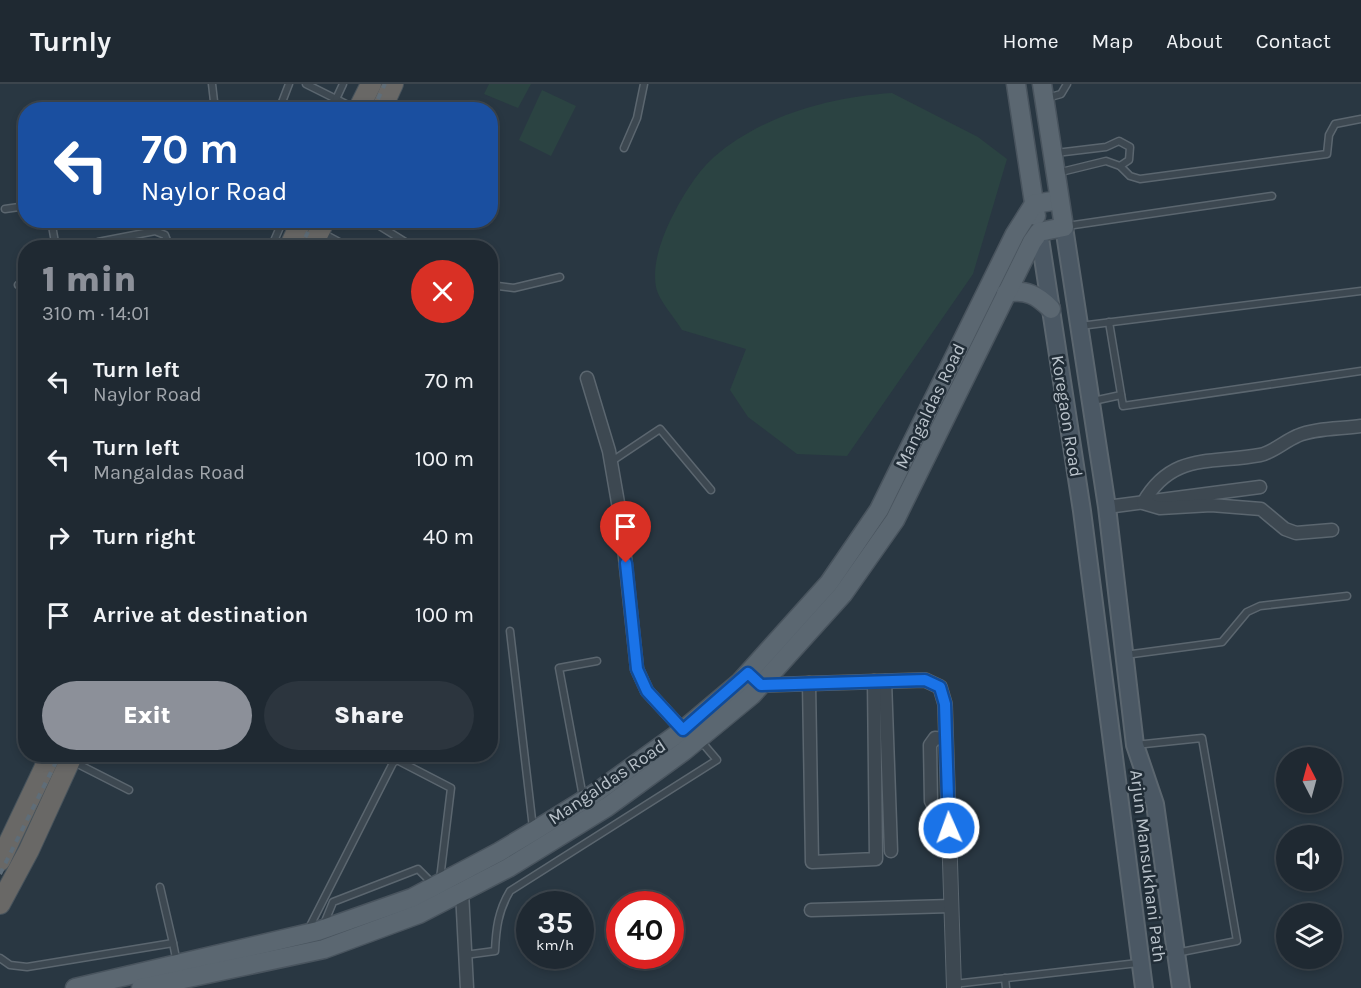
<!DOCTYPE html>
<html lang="en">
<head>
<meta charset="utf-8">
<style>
  body { margin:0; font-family:Karla,sans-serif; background:#2c353e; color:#f1f3f6; height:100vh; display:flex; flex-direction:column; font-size:22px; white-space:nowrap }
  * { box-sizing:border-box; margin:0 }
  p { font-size:20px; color:#a1a6ac }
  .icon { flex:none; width:33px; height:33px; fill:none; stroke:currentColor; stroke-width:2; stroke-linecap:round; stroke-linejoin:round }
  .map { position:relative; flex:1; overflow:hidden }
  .drawer { position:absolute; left:18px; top:156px; width:480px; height:522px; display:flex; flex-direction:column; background:#1f2932; border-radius:24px; box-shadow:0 3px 9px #0003,0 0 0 2px #3c454d }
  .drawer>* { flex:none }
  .hud { position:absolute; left:18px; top:18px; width:480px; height:126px; border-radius:24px; box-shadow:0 3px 9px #0003,0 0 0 2px #3c454d; background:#1a4fa0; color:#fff; overflow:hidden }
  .needle { width:39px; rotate:354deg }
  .fabs { position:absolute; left:1276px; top:663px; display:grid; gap:12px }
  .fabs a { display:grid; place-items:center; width:66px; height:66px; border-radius:50%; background:#1f2932; box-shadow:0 3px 9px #0003,0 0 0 2px #3c454d; font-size:30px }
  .speed { position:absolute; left:516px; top:807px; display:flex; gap:12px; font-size:30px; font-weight:700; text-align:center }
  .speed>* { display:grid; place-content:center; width:78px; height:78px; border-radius:50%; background:#1f2932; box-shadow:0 3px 9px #0003,0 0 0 2px #3c454d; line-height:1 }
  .speed small { font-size:15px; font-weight:400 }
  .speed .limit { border:9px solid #d22; background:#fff; color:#111 }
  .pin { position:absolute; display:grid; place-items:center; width:51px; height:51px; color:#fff; margin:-62px -26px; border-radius:50% 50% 50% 0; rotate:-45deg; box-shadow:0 0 6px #0007 }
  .pin .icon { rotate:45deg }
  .me { position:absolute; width:66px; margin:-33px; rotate:358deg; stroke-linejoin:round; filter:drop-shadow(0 0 4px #0008) }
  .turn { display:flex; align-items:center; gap:21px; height:126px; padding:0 24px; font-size:27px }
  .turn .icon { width:78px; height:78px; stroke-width:2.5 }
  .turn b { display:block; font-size:42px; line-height:51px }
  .round { display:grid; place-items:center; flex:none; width:63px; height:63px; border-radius:32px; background:#2c353e }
  .headline { display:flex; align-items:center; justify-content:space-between; height:102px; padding:0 24px }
  h1 { font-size:36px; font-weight:800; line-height:45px; color:#8c9099 }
  .cta { display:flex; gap:12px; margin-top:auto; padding:12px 24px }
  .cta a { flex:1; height:69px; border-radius:36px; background:#8c9099; color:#fff; font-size:24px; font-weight:800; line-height:69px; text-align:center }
  .cta a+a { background:#2c353e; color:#f1f3f6 }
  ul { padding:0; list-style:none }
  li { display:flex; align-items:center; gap:18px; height:78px; padding:0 24px }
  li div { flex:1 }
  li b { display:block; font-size:22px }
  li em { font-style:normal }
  header { display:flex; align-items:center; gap:36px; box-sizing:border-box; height:84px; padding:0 30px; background:#1f2932; border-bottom:2px solid #3c454d }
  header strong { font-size:28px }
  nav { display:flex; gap:33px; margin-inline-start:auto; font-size:21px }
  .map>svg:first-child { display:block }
  .green { fill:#2b4342 }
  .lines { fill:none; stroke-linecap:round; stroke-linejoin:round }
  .service-casing { stroke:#5b666f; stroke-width:9 }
  .minor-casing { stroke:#5b666f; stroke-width:15 }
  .tertiary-casing { stroke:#5b666f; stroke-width:16 }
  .secondary-casing { stroke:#5b666f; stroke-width:20 }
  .primary-casing { stroke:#49545e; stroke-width:21 }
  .trunk-casing { stroke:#47535c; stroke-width:22 }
  .service { stroke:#3d4851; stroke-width:6 }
  .minor { stroke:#3d4851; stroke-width:12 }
  .tertiary { stroke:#3d4851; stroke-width:14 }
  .secondary { stroke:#4b5864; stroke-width:16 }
  .primary { stroke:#5b6771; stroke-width:18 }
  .trunk { stroke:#696866; stroke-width:20 }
  .rail { stroke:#5f6d78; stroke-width:4; stroke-dasharray:6 6; stroke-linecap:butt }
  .route-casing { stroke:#114b97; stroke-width:15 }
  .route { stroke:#1a73e8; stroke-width:10 }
  .labels { text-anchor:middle; stroke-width:5; stroke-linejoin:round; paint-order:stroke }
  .street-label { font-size:18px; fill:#bac3cb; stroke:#212d37 }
</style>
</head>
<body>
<header>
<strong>Turnly</strong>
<nav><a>Home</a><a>Map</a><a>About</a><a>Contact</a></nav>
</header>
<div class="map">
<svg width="1361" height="904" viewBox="0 0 1361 904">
  <rect width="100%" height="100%" fill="#293742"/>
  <g class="green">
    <polygon points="489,0 531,0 518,24 484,10"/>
    <polygon points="542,6 576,22 551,72 519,56"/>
    <path d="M892,9l86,44 29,22 -34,115 -126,182 -50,-2 -49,-37 -18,-27 16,-41 -64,-19c-7,-12 -23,-29 -26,-43 -4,-22 5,-47 14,-66 11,-22 25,-47 44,-64 49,-42 116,-60 178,-64z"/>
  </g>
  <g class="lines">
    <defs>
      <g id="service">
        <polyline points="212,0 215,26"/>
        <polyline points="306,0 356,25"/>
        <polyline points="1047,14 1061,10 1067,0"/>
        <polyline points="279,26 289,0"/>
        <polyline points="331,26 343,0"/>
        <polyline points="624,64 637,34 644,0"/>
        <polyline points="1056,69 1106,63 1119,57 1130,63 1129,76 1120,82 1106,77 1057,89"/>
        <polyline points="1120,82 1130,92 1140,95 1327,70 1329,51 1335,40 1361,35"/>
        <polyline points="5,125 26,122"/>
        <polyline points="51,136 56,164"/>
        <polyline points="370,136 415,164"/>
        <polyline points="1067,142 1272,112"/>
        <polyline points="94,164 98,158 155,147 165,151 170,164"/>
        <polyline points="271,164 283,136"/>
        <polyline points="18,201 26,200"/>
        <polyline points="490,201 514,204 560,193"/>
        <polyline points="1109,238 1123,322 1361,287"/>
        <polyline points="1080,242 1361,207"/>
        <polyline points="1093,317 1121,311"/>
        <polyline points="612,377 660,345 711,406"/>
        <polyline points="510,547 533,744"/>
        <polyline points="1125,571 1222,558 1247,528 1260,522 1347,512"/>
        <polyline points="1135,661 1202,654 1237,857 1176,869"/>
        <polyline points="74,678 129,706"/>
        <polyline points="583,713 559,584 597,577"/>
        <polyline points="160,803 173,859"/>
        <polyline points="324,840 333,818 418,785 433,800"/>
        <polyline points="309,844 393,679 397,676 451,704 440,795"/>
        <path d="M465,871l30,-4c1,-22 3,-40 15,-60l207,-131 -17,-20"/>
        <polyline points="0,874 10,881 27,883 173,859 177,879"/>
        <polyline points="1005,894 1006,904"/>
        <polyline points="954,900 1138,879"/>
      </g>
      <g id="minor">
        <polyline points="318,150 344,164"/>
        <polyline points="587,294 609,367 621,436 637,585 647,607 683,646"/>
        <polyline points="1107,423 1260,403"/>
        <path d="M1332,446l-36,3 -11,-4 -24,-20 -50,-4 -51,3 -17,-5c29,-51 68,-39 117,-48 12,-2 25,-14 37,-19 18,-8 44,-7 64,-10"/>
        <polyline points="885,597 891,767"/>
        <polyline points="809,599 812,778 876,775 874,597"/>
        <polyline points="946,655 935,654 930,661 931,717 935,725 948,725"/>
        <polyline points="460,803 462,808 467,904"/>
        <polyline points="811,826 951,822"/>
      </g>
      <polyline id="tertiary" points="758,598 761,601 925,596 940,603 945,620 954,904"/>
      <g id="secondary">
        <polyline points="1064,143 1107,423 1135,661 1155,720 1181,904"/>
        <polyline points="1039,148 1082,427 1144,904"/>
      </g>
      <g id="primary">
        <polyline points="1016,0 1036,132"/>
        <path d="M1006,209c20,-4 31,2 45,16"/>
        <polyline points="75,904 318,847 412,814 499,768 534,747 597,708 683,646 740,598 829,499 879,426 1015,150 1034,120 1059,116"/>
        <polyline points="141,904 324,865 419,830 508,784 607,723 684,667 752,611 843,510 895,436 1032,158 1039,148 1064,143 1042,0"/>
      </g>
      <g id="trunk">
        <polyline points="358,26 371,0"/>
        <polyline points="381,26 393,0"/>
        <polyline points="289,164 302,136"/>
        <polyline points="311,164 325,136"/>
        <polyline points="0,777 51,670"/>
        <polyline points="0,820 29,766 73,670"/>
      </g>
    </defs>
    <use href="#service" class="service-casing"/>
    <use href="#minor" class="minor-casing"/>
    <use href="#tertiary" class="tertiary-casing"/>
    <use href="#secondary" class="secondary-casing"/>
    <use href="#primary" class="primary-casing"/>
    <use href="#trunk" class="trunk-casing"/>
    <use href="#service" class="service"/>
    <use href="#minor" class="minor"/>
    <use href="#tertiary" class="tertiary"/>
    <use href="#secondary" class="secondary"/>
    <use href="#primary" class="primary"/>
    <use href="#trunk" class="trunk"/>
    <g class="rail">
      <polyline points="373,26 385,0"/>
      <polyline points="300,164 314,136"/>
      <polyline points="0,790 60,670"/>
    </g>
  </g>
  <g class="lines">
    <defs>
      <polyline id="route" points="626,479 637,585 647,607 683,646 748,589 761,601 925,596 940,603 945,620 949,744"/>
    </defs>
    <use href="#route" class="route-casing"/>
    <use href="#route" class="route"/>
  </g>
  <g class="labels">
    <g class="street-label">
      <text transform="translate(930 322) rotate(-64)" y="6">Mangaldas Road</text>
      <text transform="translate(1067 332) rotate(81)" y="6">Koregaon Road</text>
      <text transform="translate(607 698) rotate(-34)" y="6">Mangaldas Road</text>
      <text transform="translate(1148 782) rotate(83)" y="6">Arjun Mansukhani Path</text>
    </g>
  </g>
</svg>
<div class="fabs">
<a><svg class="needle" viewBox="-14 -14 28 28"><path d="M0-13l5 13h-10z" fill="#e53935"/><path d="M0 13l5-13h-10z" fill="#a1a6ac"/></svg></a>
<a><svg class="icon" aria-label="sound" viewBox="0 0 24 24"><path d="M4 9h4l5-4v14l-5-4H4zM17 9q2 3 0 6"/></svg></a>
<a><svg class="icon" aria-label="layers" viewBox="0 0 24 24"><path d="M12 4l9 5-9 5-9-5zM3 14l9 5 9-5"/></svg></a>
</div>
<div class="speed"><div>35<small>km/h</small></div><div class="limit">40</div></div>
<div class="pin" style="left:626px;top:479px;background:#d93025"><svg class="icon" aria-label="arrive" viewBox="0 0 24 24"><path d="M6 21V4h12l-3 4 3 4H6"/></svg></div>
<svg class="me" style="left:949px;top:744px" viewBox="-20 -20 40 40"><circle r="17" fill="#1a73e8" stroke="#fff" stroke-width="3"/><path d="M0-11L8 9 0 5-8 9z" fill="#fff"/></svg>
<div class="hud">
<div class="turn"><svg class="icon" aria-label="left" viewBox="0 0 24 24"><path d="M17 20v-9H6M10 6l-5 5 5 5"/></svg><div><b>70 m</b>Naylor Road</div></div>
</div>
<section class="drawer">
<div class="headline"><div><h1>1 min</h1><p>310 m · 14:01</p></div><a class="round" style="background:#d93025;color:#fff"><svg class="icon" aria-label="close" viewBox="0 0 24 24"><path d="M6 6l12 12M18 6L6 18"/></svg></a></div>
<ul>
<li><svg class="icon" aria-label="left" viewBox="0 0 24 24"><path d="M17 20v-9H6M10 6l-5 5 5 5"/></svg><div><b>Turn left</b><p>Naylor Road</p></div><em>70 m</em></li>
<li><svg class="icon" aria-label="left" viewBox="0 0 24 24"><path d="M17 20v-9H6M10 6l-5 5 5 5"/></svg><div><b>Turn left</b><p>Mangaldas Road</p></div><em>100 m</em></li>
<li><svg class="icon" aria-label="right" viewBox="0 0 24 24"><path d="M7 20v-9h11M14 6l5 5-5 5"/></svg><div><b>Turn right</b></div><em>40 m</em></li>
<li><svg class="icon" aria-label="arrive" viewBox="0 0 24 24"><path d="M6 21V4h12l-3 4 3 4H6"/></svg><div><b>Arrive at destination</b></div><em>100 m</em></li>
</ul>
<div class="cta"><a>Exit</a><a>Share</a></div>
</section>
</div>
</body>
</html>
